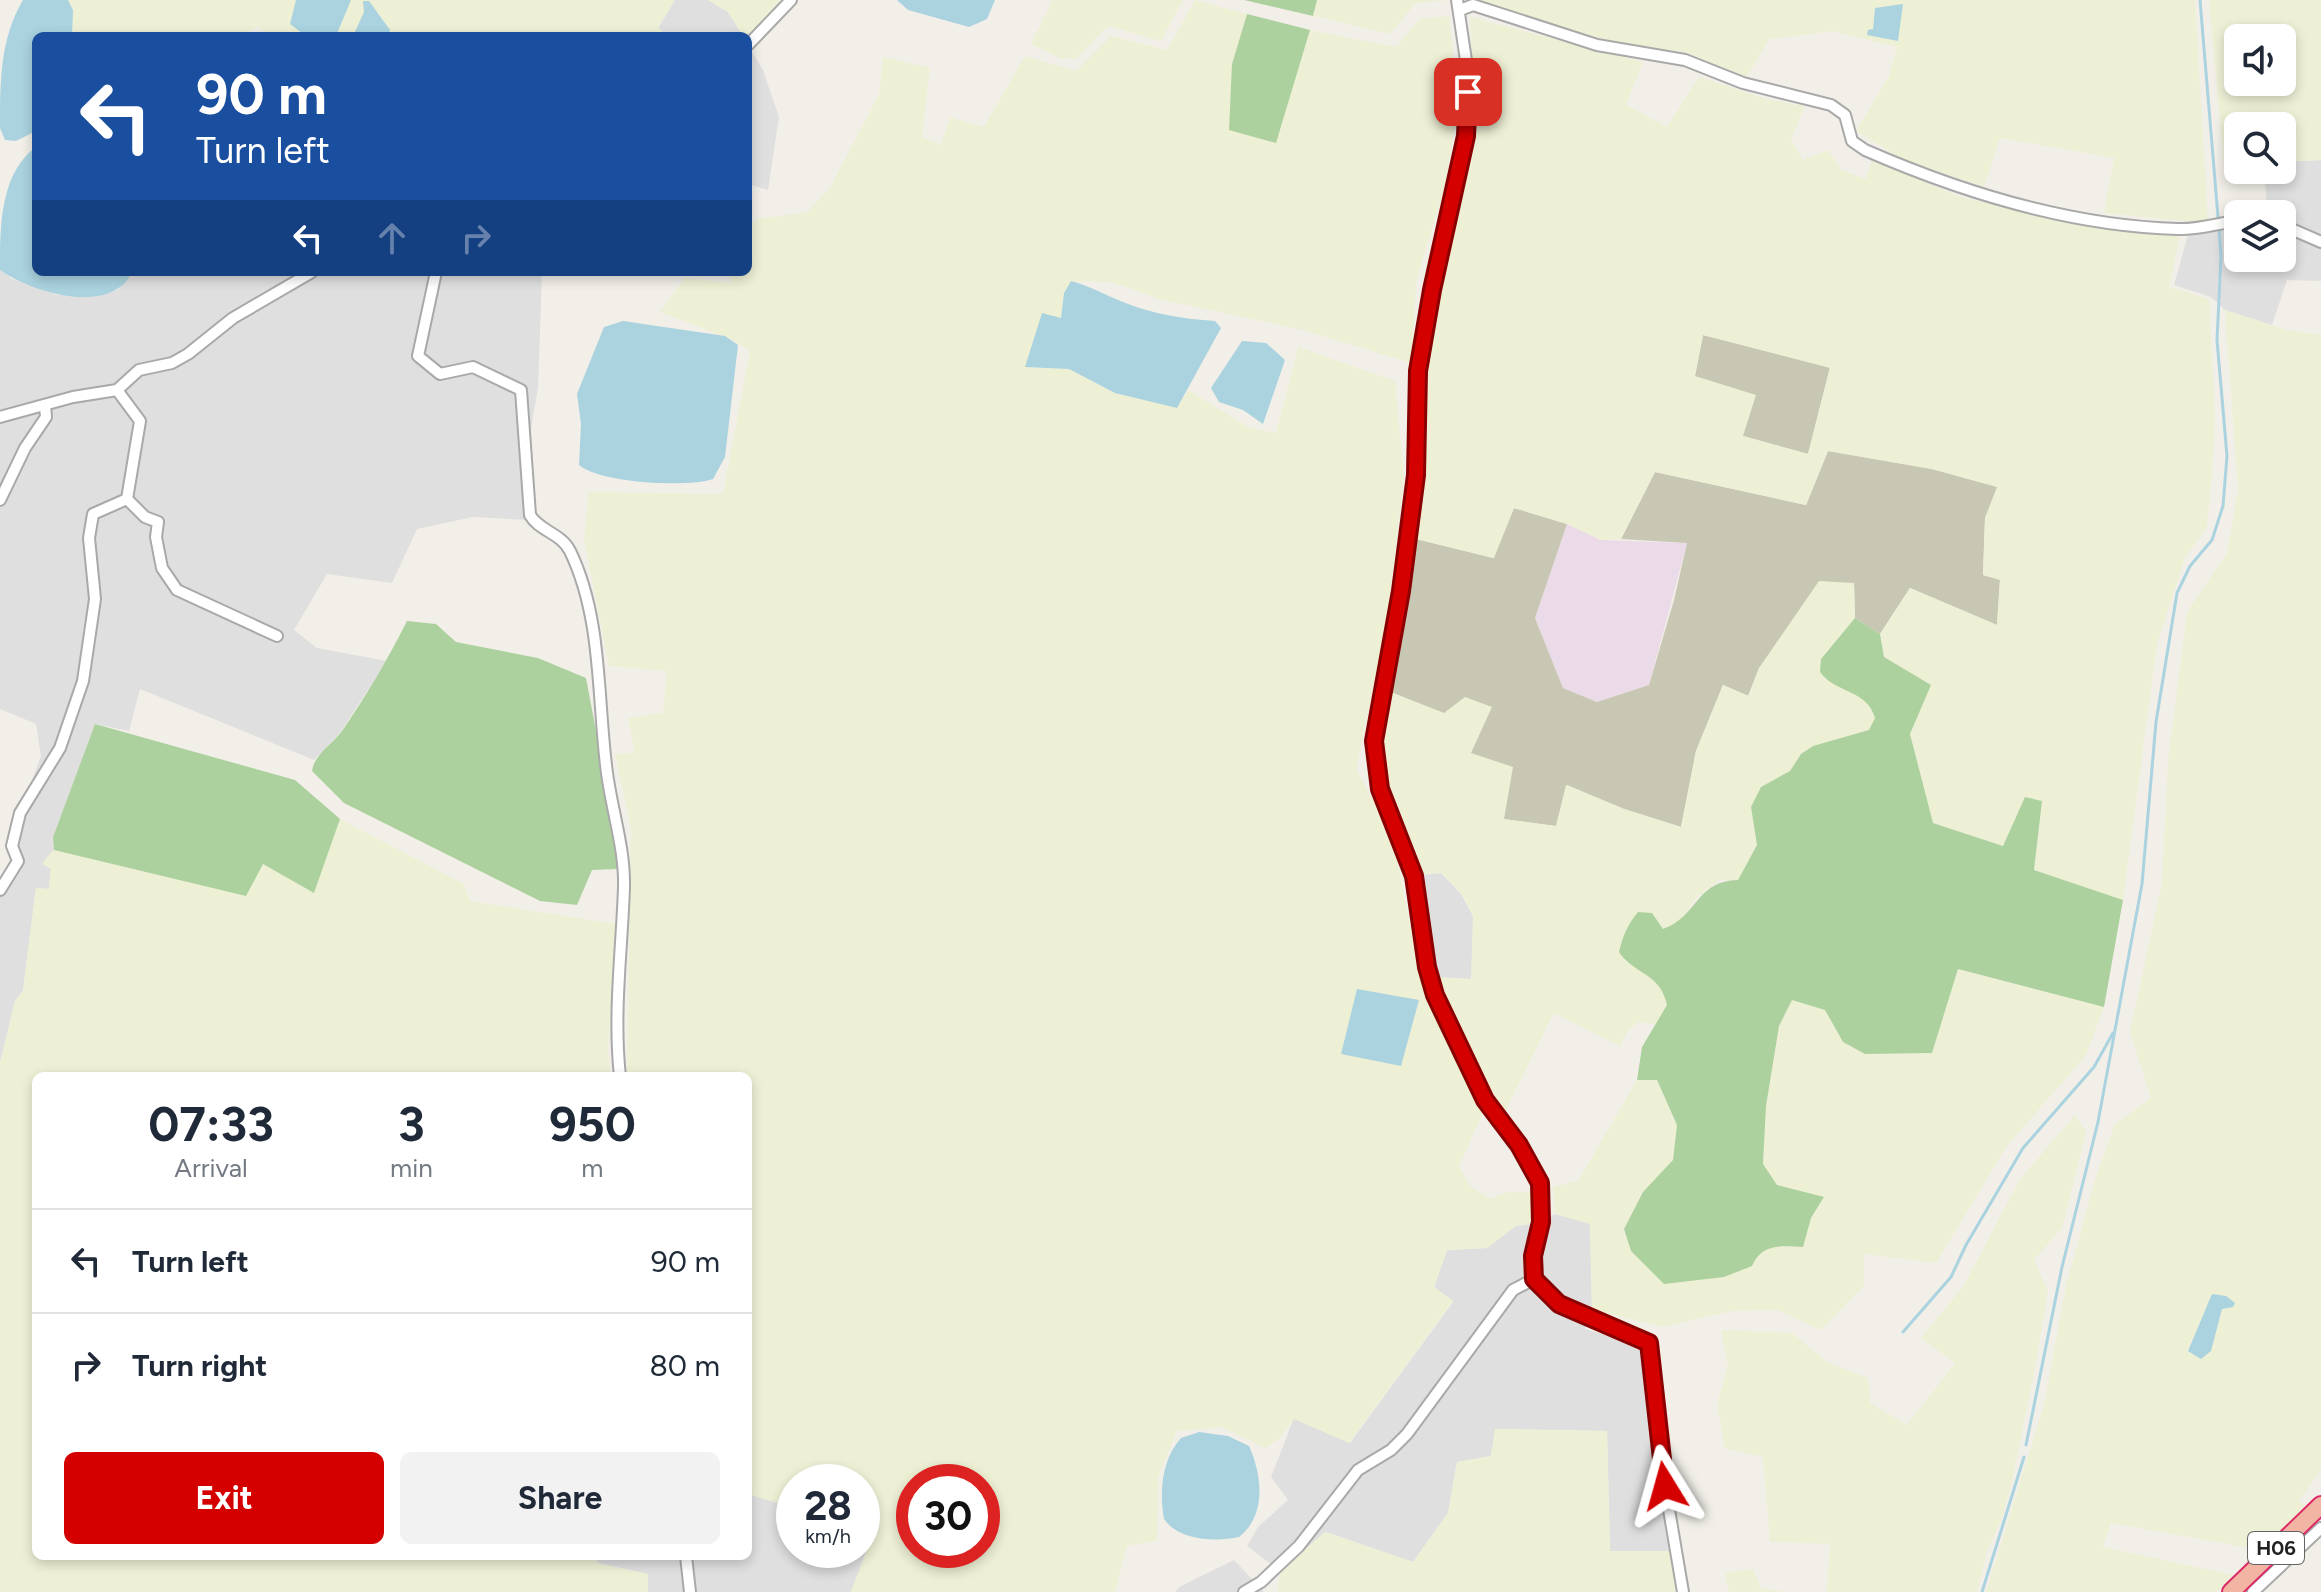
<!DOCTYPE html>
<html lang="en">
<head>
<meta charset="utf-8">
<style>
  body { margin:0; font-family:Figtree,sans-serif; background:#f2f2f3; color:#1f2937; height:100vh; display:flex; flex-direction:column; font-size:30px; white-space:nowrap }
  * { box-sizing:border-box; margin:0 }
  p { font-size:26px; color:#747a83 }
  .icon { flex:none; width:44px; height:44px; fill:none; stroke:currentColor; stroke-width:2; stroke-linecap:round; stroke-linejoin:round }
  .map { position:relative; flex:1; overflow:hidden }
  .details { position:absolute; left:32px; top:1072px; width:720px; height:488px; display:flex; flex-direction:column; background:#fff; border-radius:12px; box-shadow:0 4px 12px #0003 }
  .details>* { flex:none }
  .hud { position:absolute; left:32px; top:32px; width:720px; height:244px; border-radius:12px; box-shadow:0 4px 12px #0003; background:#1a4fa0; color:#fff; overflow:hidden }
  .fabs { position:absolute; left:2224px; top:24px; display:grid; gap:16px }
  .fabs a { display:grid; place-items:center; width:72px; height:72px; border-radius:12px; background:#fff; box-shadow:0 4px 12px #0003; font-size:40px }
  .speed { position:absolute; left:776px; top:1464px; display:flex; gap:16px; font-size:40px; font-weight:700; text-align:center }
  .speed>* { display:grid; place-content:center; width:104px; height:104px; border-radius:50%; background:#fff; box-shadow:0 4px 12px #0003; line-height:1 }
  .speed small { font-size:20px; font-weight:400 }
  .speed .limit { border:12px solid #d22; background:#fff; color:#111 }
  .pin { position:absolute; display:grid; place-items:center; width:68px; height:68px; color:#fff; margin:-34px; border-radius:16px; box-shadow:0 4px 12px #0006 }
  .me { position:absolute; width:88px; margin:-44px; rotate:352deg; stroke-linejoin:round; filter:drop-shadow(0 0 6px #0008) }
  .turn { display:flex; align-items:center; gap:28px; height:168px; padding:0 32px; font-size:36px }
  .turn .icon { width:104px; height:104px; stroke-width:2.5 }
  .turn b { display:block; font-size:56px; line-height:68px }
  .lanes { display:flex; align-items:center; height:76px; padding:0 32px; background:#0003; justify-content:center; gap:40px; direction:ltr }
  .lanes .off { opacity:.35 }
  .eta { display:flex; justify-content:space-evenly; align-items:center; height:136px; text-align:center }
  .eta b { font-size:48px; font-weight:700; line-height:56px }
  .action { display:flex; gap:16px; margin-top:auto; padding:16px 32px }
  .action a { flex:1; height:92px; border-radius:12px; background:#d40000; color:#fff; font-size:32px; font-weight:700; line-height:92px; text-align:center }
  .action a+a { background:#f2f2f3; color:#1f2937 }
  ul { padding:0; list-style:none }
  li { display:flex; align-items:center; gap:24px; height:104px; padding:0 32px; border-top:2px solid #e0e1e3 }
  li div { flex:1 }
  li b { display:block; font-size:30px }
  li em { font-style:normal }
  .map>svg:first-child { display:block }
  .residential { fill:#e0dfdf }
  .industrial { fill:#ebdbe8 }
  .construction { fill:#c7c7b4 }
  .farmland { fill:#eef0d5; fill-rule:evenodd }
  .forest { fill:#add19e }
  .water { fill:#aad3df }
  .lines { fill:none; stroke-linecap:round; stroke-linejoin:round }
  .stream { stroke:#aad3df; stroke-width:3 }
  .minor-casing { stroke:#a9a9a9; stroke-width:14 }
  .trunk-casing { stroke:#dc2a67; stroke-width:20 }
  .minor { stroke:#fff; stroke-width:10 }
  .trunk { stroke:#f2b4a3; stroke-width:16 }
  .route-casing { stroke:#8a0000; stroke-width:20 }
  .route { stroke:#d40000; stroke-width:14 }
  .labels { text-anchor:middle; stroke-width:6; stroke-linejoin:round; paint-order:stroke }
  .shield { fill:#fff; stroke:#646464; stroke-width:2 }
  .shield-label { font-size:20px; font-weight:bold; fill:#222 }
</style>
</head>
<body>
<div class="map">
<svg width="2321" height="1592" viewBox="0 0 2321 1592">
  <rect width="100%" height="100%" fill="#f2efe9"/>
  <g class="residential">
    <polygon points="675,0 708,0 728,12 743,36 667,36 658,28"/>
    <polygon points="748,45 763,70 779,117 768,190 748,184"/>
    <polygon points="2321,160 2321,281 2287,280 2272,325 2225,310 2211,297 2174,285 2188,235 2238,224 2238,258 2282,258 2282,214 2268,214 2264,170 2282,170 2282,162"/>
    <polygon points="0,270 12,279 57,295 102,295 118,290 132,272 542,272 538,388 531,429 526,520 473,517 417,529 392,583 327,574 294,630 317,648 387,661 339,734 314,760 140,689 129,731 95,724 53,837 54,850 43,864 51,869 49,889 36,888 23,991 15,1001 0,1063 0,894 21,862 17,836 25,799 41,756 36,724 0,709"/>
    <polygon points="1441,873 1461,894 1473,916 1472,979 1434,977 1429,965 1419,875"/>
    <polygon points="1555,1214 1590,1223 1592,1310 1585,1329 1644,1347 1649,1357 1672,1551 1610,1551 1607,1431 1496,1429 1491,1456 1457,1462 1448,1513 1413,1562 1326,1532 1280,1571 1247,1546 1258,1527 1288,1500 1271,1477 1294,1418 1350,1443 1453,1302 1434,1288 1447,1250 1487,1248 1516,1225 1538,1223"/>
    <polygon points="748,1494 794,1508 794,1550 862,1550 862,1530 873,1534 851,1592 648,1592 647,1574 596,1563 597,1556 748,1556"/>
    <polygon points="1234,1560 1264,1592 1175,1592 1181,1586"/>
  </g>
  <polygon class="industrial" points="1567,524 1601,540 1687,543 1649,685 1597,702 1563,688 1535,618"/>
  <g class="construction">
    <polygon points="1703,335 1830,367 1808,454 1743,436 1695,376"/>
    <polygon points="1828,451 1932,469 1998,487 1985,518 1983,575 2000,579 1997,625 1910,588 1880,634 1855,618 1854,583 1759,668 1748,696 1723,685 1696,751 1681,827 1624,809 1567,785 1556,826 1503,819 1470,753 1444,714 1388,691 1416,539 1493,558 1514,508 1567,524 1535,618 1563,688 1597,702 1649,685 1674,600 1687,543 1621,539 1655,472 1806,505"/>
  </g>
  <g class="farmland">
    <polygon points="68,0 675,0 658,27 667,36 268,36 258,26 242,36 72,36 73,10"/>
    <polygon points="708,0 783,0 748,37 743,36 728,12"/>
    <polygon points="1053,0 1183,0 1161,41 1108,26 1076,59 1060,58 1031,44"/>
    <path d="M1195,0l52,14 -15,50 43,79 35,-113 86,17 24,-28 29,-3 9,88 -13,83 -28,91 -6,85 -108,-33 -140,-30 -52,-18 -39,-1 -8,12 -3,26 -18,-6 -17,54 43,2 46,24 62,15 11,-18 62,38 26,5 22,-86 97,34 9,97 -18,150 -30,142 23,41 18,48 25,126 34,74 29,50 -26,57 11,20 20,13 18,-7h28l2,31 -22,3 -29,22 -40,2 -13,37 19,14 -104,142 -55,-24 -14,19 -15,10 -43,-21 -45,4 -19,46 -1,64 -30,5 -12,46h-264l22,-58 -11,-4v-48h-68v26l-46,-14v-418h-121l4,-248 -16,-74 20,-1 -7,-35 35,-5 4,-42 -58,-5 -25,-127 5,-47 134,2 27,-143 -19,-12 -71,-27 25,-34 46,5 -4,-11h21v-45l9,-8 50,-7 23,-24 49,-94 4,-37 47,11 -8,69 19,8 9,-28 34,10 41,-71 51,15 35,-35 56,14zM914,1482h68v68h-68z"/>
    <polygon points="1317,0 1450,0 1416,3 1390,34 1313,16"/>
    <polygon points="1479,0 2195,0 2208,223 2104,213 2114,158 2000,138 1984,187 1903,160 1856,131 1889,76 1897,47 1833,31 1769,39 1747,77 1685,52 1636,47 1569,32"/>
    <path d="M2209,0h112v160l-39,2v-36h-44v38l-14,1zM2238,38h44v44h-44z"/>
    <path d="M1470,17l173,45 -17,43 41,22 32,-50 67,22 39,7 -14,33 12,21 25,-10 13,20 25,9 6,-19 88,37 131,26 89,13 -11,51 40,12 6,118 -3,57 -5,53 -22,31 -28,86 -34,256 -89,-30 8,-69 -17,-4 -22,49 -70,-23 -23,-89 21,-49 -47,-28 -4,-23 30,-46 87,37 3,-45 -17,-5 2,-57 12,-31 -65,-18 -104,-18 -22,54 -151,-33 -34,67 -20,1 -34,-16 -53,-16 -20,50 -78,-19 10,-65 -1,-104 49,-243zM1703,335l127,33 -22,86 -65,-18 13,-41 -61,-19z"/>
    <path d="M2225,310l62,20 34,5v1135l-22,31 8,8 -46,41 -150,-27 -8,24 130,28 -16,17h-231l58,-187 22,-119 30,-110 19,-52 36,-26 -21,-66 32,-149 6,-123 19,-148 40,-59 11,-63zM2212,1295l16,12 -6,2 -9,35 -12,14 -13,-8z"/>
    <polygon points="1819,581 1854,583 1855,618 1821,659 1872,707 1875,718 1869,730 1801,754 1790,771 1778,779 1755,828 1757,845 1738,880 1719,880 1697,897 1678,924 1663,929 1652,913 1624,960 1657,982 1665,995 1667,1005 1657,1025 1639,1022 1629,1029 1620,1046 1554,1013 1504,1114 1444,1007 1434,977 1471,979 1473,916 1461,893 1441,873 1419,875 1384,787 1377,741 1388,691 1444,713 1465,697 1492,707 1471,753 1513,767 1504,819 1556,826 1566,785 1624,809 1681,827 1696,751 1723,685 1749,696 1759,668"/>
    <polygon points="340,819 464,884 470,901 616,924 608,1050 611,1076 36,1076 36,1556 597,1556 597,1563 648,1574 648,1592 0,1592 0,1063 15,1001 23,991 36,888 49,889 51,869 43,864 45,859 54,850 132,868 263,864 314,892"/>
    <polygon points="1958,969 2104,1007 2086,1055 2007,1146 1936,1263 1864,1254 1864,1286 1821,1330 1777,1310 1732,1311 1663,1327 1592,1310 1590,1224 1555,1214 1553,1187 1578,1181 1637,1080 1657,1080 1677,1125 1673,1160 1643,1192 1624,1229 1631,1251 1757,1254 1774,1246 1803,1247 1811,1218 1824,1198 1777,1185 1763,1164 1766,1106 1779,1026 1792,1000 1825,1010 1843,1042 1865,1054 1932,1053"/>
    <polygon points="2075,1115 2086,1132 2062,1228 2034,1260 2048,1291 2034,1373 2012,1481 2003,1515 1987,1552 1977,1592 1827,1592 1830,1544 1770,1542 1763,1457 1725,1448 1717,1404 1728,1365 1721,1330 1792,1333 1827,1362 1868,1378 1870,1403 1907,1425 1955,1363 1921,1338 1963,1287 2020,1179"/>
    <polygon points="1495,1429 1607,1431 1610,1551 1672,1551 1675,1592 1278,1592 1280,1571 1325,1532 1413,1562 1448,1513 1457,1462 1491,1456"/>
    <polygon points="1753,1569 1761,1588 1786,1592 1729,1592 1725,1573"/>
  </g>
  <g class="forest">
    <polygon points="1244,0 1317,0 1313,16"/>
    <polygon points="1247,14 1310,30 1276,143 1229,130 1232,64"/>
    <path d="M1855,618l25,16 4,23 47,28 -21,49 23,89 70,23 22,-49 17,4 -8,69 89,30 -19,107 -146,-38 -26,84 -67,1 -22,-12 -18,-32 -33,-10 -13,26 -13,80 -3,58 14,21 47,12 -13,21 -8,29c-22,-1 -41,-4 -51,19l-28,11 -60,7 -33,-33 -7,-22 19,-37 30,-32 4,-35 -20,-45h-20l5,-33 25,-42c-7,-33 -33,-30 -48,-53 4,-16 8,-27 19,-40l14,1 11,16c35,-12 32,-48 75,-49l19,-35 -6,-38 10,-20 29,-16 11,-17 12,-8 56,-16 6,-12c-8,-29 -39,-24 -55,-46l1,-13z"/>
    <path d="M407,621l29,3 20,18 82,16 48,20 27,142 4,49 -25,1 -15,35 -37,-4 -196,-98 -32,-32c3,-18 20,-26 30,-40 24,-35 46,-72 65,-110z"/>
    <polygon points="95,724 295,780 340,819 314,893 263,864 246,896 54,850 53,837"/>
  </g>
  <g class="water">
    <path d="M23,0h45l5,10 -1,26h-36v95l-20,10 -11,-1 -5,-12c0,-47 0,-89 23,-128z"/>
    <polygon points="296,0 351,0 336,36 306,36 290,24"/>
    <polygon points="897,0 995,0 987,19 969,27 908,10"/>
    <polygon points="363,1 369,1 390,30 389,36 353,36 364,12"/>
    <polygon points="1903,4 1898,41 1867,35 1868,30 1873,29 1875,8"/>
    <path d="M36,147v125h96c-20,45 -102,20 -132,-2 0,-43 0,-97 36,-123z"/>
    <path d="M1071,281c19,5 34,14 52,21 29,12 61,17 92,19l6,7 -44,80 -62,-15 -46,-24 -44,-2 17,-54 19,5 3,-25z"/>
    <path d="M623,321l102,15 13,9 -13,112 -12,22c-26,9 -113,4 -134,-14l2,-41 -4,-30 27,-67z"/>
    <polygon points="1242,341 1266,343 1285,360 1263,424 1243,410 1219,402 1211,388"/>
    <polygon points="1357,989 1419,1000 1401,1066 1341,1054"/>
    <polygon points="2212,1294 2226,1296 2235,1303 2233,1307 2222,1309 2211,1351 2201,1359 2188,1351"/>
    <path d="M1199,1432l29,4 21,10c13,29 18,69 -10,91 -23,5 -60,4 -75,-18 -5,-28 -2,-60 17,-81z"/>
  </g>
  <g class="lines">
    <g class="stream">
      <polyline points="2200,0 2218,217"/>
      <polyline points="1903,1332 1951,1277 1966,1245 2023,1148 2094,1067 2113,1033"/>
      <polyline points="2026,1445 2062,1267 2098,1122 2142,884 2156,722 2177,593 2190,566 2212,540 2223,506 2227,456 2217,340 2221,257 2219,228"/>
      <polyline points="1982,1592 2024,1457"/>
    </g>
    <defs>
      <g id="minor">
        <polyline points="1457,0 1467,67 1466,136 1432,290 1418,371 1416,475 1401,591 1374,741 1380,789 1414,876 1427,967 1435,995 1485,1100 1519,1145 1540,1183 1541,1222 1533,1256 1534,1279 1559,1304 1649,1343 1665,1486 1683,1592"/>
        <path d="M1460,10l13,-5 124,40 88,15 58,23 88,22 14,10 7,26 13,9c96,42 207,76 313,79 19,1 40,-6 60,-8"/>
        <polyline points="748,45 791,0"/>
        <polyline points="2282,225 2321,242"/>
        <path d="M436,272l-18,84 22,18 33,-7 48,23 9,125c9,16 31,18 40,36 33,68 27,149 37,222 5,38 18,76 17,114 -2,62 -11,127 -4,189"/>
        <polyline points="0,417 73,397 117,390 139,370 172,363 188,354 233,318 312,272"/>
        <polyline points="127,499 145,517 158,522 156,537 162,568 177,590 277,636"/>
        <polyline points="0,500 25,448 46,417 45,406"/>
        <polyline points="0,890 18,861 12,846 20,813 60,748 83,681 95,599 89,538 93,514 127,499 140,421 117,390"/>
        <polyline points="686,1556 690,1592"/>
        <polyline points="1244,1592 1261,1582 1299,1546 1358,1470 1391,1450 1407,1434 1513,1290 1534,1279"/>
        <polyline points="2253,1592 2321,1528"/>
      </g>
      <polyline id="trunk" points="2231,1592 2321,1505"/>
    </defs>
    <use href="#minor" class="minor-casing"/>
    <use href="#trunk" class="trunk-casing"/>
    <use href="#minor" class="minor"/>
    <use href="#trunk" class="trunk"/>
  </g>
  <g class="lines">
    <defs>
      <polyline id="route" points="1468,92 1466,136 1432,290 1418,371 1416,475 1401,591 1374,741 1380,789 1414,876 1427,967 1435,995 1485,1100 1519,1145 1540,1183 1541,1222 1533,1256 1534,1279 1559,1304 1649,1343 1665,1486"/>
    </defs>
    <use href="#route" class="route-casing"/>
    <use href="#route" class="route"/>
  </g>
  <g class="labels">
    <rect class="shield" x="2248" y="1532" width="56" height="32" rx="6"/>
    <g class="shield-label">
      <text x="2276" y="1555">H06</text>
    </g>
  </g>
</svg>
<div class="fabs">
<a><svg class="icon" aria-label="sound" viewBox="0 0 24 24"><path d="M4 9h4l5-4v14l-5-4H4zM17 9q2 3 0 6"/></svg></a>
<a><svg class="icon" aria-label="search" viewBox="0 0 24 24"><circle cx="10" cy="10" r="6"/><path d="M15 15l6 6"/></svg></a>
<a><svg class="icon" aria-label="layers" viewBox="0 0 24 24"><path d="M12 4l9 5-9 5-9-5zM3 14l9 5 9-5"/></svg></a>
</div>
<div class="speed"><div>28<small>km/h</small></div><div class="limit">30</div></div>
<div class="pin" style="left:1468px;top:92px;background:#d93025"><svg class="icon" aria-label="arrive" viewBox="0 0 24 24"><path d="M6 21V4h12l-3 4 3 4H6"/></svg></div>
<svg class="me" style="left:1665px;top:1486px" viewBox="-20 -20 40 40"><path d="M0-17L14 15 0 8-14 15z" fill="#d40000" stroke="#fff" stroke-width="4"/></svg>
<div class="hud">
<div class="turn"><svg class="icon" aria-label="left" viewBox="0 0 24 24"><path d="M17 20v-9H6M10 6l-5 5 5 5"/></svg><div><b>90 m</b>Turn left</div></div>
<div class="lanes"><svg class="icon" aria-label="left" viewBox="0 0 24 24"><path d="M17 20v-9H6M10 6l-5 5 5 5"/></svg><svg class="icon off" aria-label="ahead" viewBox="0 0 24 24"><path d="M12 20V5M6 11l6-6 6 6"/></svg><svg class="icon off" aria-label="right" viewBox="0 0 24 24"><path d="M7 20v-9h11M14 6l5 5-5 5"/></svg></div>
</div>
<section class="details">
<div class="eta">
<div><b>07:33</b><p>Arrival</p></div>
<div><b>3</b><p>min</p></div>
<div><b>950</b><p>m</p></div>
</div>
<ul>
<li><svg class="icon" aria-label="left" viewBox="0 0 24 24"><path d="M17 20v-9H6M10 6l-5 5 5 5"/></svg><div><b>Turn left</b></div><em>90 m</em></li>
<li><svg class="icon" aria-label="right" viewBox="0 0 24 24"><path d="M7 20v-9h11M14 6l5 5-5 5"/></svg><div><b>Turn right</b></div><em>80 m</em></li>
</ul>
<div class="action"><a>Exit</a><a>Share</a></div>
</section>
</div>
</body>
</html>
